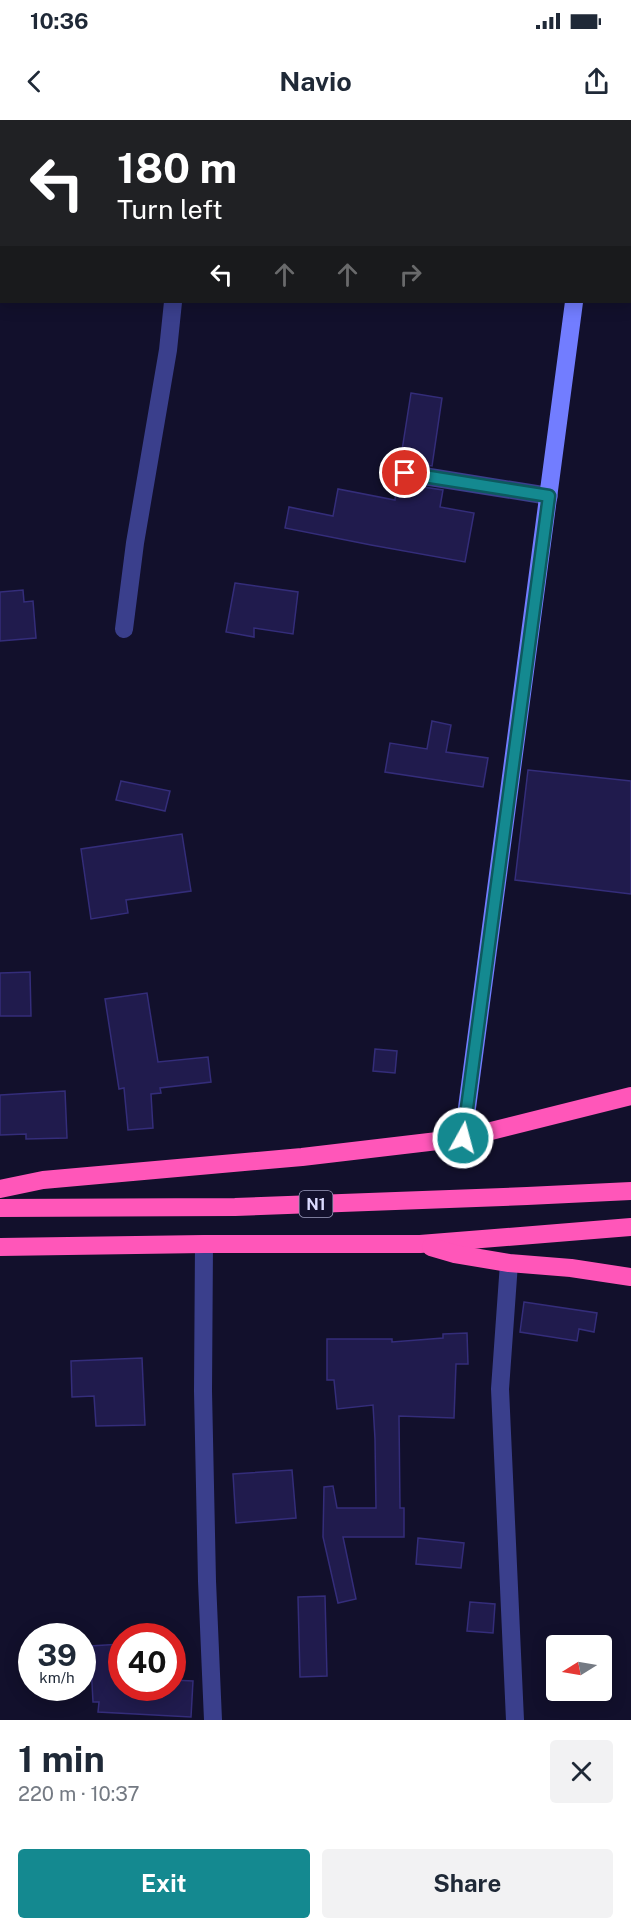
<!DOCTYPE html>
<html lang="en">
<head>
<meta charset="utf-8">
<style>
  body { margin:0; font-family:"Public Sans",sans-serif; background:#f2f2f3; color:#1f2937; height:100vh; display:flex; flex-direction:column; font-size:22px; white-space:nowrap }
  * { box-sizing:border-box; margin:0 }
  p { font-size:20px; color:#747a83 }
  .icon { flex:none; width:33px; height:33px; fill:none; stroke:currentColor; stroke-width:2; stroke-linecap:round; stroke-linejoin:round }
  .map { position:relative; height:1600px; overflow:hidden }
  .panel { display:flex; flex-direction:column; background:#fff; flex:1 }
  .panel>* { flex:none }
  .guide { position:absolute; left:0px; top:0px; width:632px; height:183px; box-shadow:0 3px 15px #0003; background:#202124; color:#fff; overflow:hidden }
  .needle { width:39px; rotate:259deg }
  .buttons { position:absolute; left:546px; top:1515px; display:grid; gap:12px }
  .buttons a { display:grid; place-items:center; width:66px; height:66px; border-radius:6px; background:#fff; box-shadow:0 3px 15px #0003; font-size:30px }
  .speed { position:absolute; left:18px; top:1503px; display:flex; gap:12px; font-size:30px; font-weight:700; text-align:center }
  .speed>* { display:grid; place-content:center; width:78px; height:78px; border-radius:50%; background:#fff; box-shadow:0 3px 15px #0003; line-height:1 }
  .speed small { font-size:15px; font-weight:400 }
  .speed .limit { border:9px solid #d22; background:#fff; color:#111 }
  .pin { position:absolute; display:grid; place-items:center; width:51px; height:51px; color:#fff; margin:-26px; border:3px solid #fff; border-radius:50%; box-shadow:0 2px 6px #0007 }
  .me { position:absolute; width:66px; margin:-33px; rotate:7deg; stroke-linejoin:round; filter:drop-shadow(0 0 4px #0008) }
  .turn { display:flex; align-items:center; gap:21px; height:126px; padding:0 18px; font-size:27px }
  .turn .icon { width:78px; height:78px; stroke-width:2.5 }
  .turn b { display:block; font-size:42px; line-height:51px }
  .lanes { display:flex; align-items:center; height:57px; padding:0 18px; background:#0003; justify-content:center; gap:30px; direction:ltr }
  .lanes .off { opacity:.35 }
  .round { display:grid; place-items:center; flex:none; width:63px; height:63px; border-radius:6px; background:#f2f2f3 }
  .overview { display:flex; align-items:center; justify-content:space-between; height:102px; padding:0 18px }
  h1 { font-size:36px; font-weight:700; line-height:45px }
  .cta { display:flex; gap:12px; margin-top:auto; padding:12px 18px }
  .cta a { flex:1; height:69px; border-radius:6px; background:#148990; color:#fff; font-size:24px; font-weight:700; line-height:69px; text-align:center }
  .cta a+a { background:#f2f2f3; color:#1f2937 }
  .status { display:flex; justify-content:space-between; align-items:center; height:42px; padding:0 30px; background:#fff; direction:ltr }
  .status svg { height:16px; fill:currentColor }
  header { display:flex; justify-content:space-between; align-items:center; height:78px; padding:0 18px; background:#fff; font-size:27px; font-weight:700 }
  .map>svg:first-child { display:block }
  .building { fill:#201b4d; stroke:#342d7a; stroke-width:1.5 }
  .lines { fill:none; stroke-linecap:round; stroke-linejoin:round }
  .street { stroke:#3a3f8c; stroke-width:18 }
  .secondary { stroke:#727dff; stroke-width:18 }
  .highway { stroke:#ff56b9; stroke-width:18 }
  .route-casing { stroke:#0d595e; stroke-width:15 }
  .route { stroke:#148990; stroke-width:10 }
  .labels { text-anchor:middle; stroke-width:5; stroke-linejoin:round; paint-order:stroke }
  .shield { fill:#12102c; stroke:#9f9ec0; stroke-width:1.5 }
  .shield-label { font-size:16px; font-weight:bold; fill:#dbdbff }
</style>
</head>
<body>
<div class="status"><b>10:36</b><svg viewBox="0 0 49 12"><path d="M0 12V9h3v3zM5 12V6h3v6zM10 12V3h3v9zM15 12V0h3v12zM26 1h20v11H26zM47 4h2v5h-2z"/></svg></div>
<header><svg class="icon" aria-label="back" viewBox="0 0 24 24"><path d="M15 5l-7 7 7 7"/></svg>Navio<svg class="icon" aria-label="share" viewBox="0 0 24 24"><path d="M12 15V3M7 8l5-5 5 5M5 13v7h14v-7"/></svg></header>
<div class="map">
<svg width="631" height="1600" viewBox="0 0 631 1600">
  <rect width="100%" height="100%" fill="#12102c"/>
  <g class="building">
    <polygon points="411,273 442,278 432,346 407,342 400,343"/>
    <polygon points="397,361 403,364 443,370 440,387 474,393 465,442 371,425 285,408 289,387 333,396 338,369 395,380"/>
    <polygon points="235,463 298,472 293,514 254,508 254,517 226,512"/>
    <polygon points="23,470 24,482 33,481 36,518 0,521 0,472"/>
    <polygon points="432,601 451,605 446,632 488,638 483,667 385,652 390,623 427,629"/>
    <polygon points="528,650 631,661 631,774 515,760"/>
    <polygon points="121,661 170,671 165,691 116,680"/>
    <polygon points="182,714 191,771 126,780 128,793 91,799 81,729"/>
    <polygon points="30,852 31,896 0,896 0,853"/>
    <polygon points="147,873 158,942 208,937 211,962 160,968 161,973 151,974 153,1008 128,1010 124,968 119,969 105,879"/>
    <polygon points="375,929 397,931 395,953 373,951"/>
    <polygon points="65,971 67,1018 26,1019 26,1014 0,1015 0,975"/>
    <polygon points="524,1182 597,1193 594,1212 579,1209 577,1221 520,1212"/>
    <polygon points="467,1213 468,1244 456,1244 454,1298 399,1296 400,1388 404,1388 404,1417 343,1417 356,1479 338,1483 323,1417 324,1367 333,1366 337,1388 376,1388 375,1319 373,1285 337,1289 334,1260 327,1260 327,1219 392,1219 392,1222 443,1218 443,1214"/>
    <polygon points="142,1238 145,1305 96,1306 94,1276 72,1277 71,1241"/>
    <polygon points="292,1350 296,1398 236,1403 233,1354"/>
    <polygon points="418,1418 464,1423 461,1448 416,1444"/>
    <polygon points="325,1476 327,1556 300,1557 298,1477"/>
    <polygon points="470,1482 495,1484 493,1513 467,1511"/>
    <polygon points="122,1524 122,1568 172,1568 172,1560 193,1561 191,1597 98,1592 99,1582 93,1582 90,1526"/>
  </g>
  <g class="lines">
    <g class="street">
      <polyline points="0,91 2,91"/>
      <polyline points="405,353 549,376"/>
      <polyline points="124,509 135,423 168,230 173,182"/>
      <polyline points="204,1124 203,1271 207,1461 213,1600"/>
      <polyline points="509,1143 500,1269 515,1600"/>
    </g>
    <g class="secondary">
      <polyline points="596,2 597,0"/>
      <polyline points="463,1018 574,182"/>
    </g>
    <g class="highway">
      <polyline points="0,1069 43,1060 302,1037 463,1018 631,976"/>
      <polyline points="0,1088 235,1087 527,1076 631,1071"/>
      <polyline points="0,1127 204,1124 420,1124 631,1107"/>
      <polyline points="431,1127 455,1134 509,1143 571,1148 631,1157"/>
    </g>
  </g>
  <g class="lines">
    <defs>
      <polyline id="route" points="405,353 549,376 463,1018"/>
    </defs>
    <use href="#route" class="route-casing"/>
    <use href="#route" class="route"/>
  </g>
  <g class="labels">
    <rect class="shield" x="299.5" y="1071" width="33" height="26" rx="4.5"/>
    <g class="shield-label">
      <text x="316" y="1090">N1</text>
    </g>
  </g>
</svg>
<div class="buttons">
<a><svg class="needle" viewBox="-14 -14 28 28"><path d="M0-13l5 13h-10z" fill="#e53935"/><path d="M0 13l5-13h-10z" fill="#747a83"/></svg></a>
</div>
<div class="speed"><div>39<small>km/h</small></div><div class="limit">40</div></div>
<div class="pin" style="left:405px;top:353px;background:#d93025"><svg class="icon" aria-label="arrive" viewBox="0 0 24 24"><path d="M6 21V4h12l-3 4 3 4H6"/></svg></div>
<svg class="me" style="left:463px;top:1018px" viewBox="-20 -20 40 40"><circle r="17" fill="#148990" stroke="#fff" stroke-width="3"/><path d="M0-11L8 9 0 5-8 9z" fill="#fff"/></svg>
<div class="guide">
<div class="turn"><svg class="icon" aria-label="left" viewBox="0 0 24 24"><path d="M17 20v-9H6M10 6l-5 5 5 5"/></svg><div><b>180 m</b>Turn left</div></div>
<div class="lanes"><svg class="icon" aria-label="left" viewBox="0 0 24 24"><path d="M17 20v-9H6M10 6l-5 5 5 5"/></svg><svg class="icon off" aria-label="ahead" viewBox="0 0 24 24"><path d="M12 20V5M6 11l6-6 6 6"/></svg><svg class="icon off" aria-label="ahead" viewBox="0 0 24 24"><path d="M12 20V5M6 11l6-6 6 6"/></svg><svg class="icon off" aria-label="right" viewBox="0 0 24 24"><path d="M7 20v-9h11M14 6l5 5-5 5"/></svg></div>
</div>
</div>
<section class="panel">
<div class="overview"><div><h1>1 min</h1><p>220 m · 10:37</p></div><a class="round"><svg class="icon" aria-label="close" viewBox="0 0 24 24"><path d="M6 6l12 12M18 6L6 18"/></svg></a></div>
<div class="cta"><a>Exit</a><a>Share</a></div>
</section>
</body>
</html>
